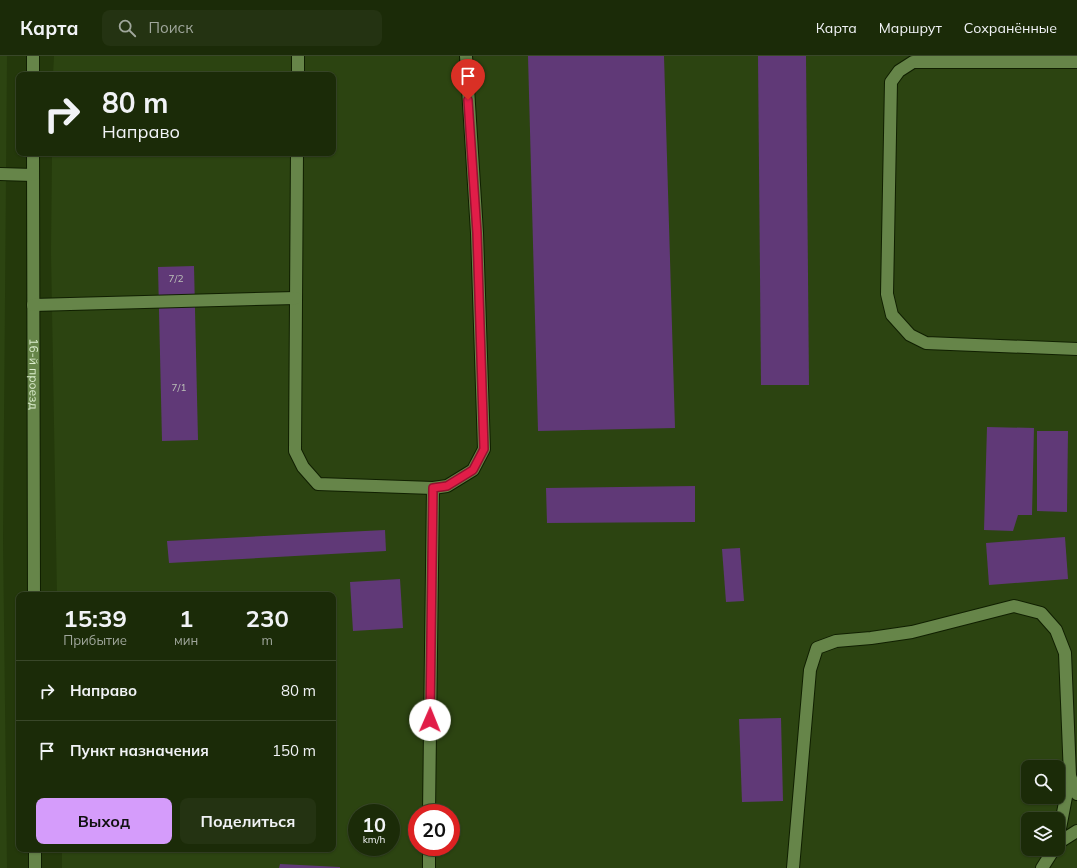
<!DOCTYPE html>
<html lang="ru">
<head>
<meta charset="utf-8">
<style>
  body { margin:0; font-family:Mulish,sans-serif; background:#243312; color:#f1f3f6; height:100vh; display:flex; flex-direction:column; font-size:15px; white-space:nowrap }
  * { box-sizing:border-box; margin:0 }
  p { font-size:13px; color:#a0a79c }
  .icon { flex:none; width:22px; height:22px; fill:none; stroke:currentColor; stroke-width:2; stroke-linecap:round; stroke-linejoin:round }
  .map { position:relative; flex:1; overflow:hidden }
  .drawer { position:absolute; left:16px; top:536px; width:320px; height:260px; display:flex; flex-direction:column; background:#1b2b08; border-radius:8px; box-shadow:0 1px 3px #0004,0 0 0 1px #394729 }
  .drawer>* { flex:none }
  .top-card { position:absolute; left:16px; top:16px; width:320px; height:84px; border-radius:8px; box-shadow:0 1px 3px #0004,0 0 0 1px #394729; background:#1b2b08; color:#f1f3f6; overflow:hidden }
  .tools { position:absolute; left:1021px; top:704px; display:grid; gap:8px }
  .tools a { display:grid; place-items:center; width:44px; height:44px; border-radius:8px; background:#1b2b08; box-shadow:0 1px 3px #0004,0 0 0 1px #394729; font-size:20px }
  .speed { position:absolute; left:348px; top:748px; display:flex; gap:8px; font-size:20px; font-weight:700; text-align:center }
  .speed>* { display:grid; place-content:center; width:52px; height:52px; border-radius:50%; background:#1b2b08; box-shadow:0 1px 3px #0004,0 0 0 1px #394729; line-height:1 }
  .speed small { font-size:10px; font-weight:400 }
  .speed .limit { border:6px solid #d22; background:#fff; color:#111 }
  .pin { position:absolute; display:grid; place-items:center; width:34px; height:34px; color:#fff; margin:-41px -17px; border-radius:50% 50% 50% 0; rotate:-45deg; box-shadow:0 0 4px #0007 }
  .pin .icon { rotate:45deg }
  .me { position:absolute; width:44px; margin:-22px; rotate:1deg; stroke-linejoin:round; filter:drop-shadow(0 0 3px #0008) }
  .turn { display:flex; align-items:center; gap:14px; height:84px; padding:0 20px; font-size:18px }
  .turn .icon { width:52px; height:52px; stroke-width:2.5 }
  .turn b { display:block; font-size:28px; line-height:34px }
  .eta { display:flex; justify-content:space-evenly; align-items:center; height:68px; text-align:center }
  .eta b { font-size:24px; font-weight:700; line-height:28px }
  .cta { display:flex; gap:8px; margin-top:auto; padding:8px 20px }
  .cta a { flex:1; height:46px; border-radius:8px; background:#d59cfb; color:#111; font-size:16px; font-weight:700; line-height:46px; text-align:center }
  .cta a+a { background:#243312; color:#f1f3f6 }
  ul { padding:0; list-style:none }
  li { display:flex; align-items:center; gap:12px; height:60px; padding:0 20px; border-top:1px solid #394729 }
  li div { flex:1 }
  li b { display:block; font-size:15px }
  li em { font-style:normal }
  header { display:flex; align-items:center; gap:24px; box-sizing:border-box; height:56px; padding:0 20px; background:#1b2b08; border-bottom:1px solid #394729 }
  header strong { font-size:19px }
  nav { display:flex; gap:22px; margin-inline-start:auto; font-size:14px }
  .search { width:280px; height:36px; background:#243312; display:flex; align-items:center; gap:10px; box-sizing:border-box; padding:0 14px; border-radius:8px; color:#a0a79c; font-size:15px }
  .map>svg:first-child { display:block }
  .built { fill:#2c4411; fill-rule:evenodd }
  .building { fill:#603977 }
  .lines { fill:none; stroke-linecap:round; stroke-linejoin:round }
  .minor-casing { stroke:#101f01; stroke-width:14 }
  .minor { stroke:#668549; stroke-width:12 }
  .route-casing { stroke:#92132f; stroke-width:10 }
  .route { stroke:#e11d48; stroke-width:7 }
  .labels { text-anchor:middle; stroke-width:4; stroke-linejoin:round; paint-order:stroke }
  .number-label { font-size:10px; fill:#bcc0b8 }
  .street-label { font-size:12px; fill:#dbedcd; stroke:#121e06 }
</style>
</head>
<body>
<header>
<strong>Карта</strong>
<div class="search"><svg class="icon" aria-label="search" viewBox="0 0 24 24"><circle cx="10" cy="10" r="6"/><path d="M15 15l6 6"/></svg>Поиск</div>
<nav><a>Карта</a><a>Маршрут</a><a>Сохранённые</a></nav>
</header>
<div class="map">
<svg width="1077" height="812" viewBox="0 0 1077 812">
  <rect width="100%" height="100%" fill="#24390b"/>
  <g class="built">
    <polygon points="0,0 7,0 3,484 7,812 0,812"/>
    <path d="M54,0h1023v812h-1015v-19h271v-254h-276l-6,-343 1,-99h281v-78h-280zM1028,711h30v30h-30zM357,757h34v34h-34zM417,757h34v34h-34zM1028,763h30v30h-30z"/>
  </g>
  <g class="building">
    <polygon points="528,0 664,0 675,372 538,375"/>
    <polygon points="758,0 806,0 809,329 761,329"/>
    <polygon points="194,210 198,384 162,385 158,211"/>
    <polygon points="987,371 1034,372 1032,459 1018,459 1013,475 984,474"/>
    <polygon points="1037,375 1068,375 1067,456 1037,455"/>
    <polygon points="695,430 695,466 547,467 546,432"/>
    <polygon points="385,474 386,495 169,507 167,485"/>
    <polygon points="1065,481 1068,523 989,529 986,487"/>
    <polygon points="740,492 744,545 726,546 722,493"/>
    <polygon points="400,523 403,572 353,575 350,526"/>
    <polygon points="781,662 783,745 742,746 739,663"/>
    <polygon points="280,808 340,811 340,812 279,812"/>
  </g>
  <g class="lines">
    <defs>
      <g id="minor">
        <polyline points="1077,6 913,6 899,15 891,26 887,238 892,259 910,279 926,287 1077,293"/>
        <polyline points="33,19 33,0"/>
        <polyline points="298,19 298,0"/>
        <path id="s1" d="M33,97l1,442"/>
        <polyline points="297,97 295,395 303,411 318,428 433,432 447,430 473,414 484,393 477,177 466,0"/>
        <polyline points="0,118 33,119"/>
        <polyline points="33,249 296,242"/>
        <polyline points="429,757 433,432"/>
        <polyline points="1058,783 1070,720"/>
        <polyline points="1058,787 1077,775"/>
        <polyline points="35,793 35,812"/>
        <polyline points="429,812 429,791"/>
        <polyline points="793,812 810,614 817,592 836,585 871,582 912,576 1014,550 1041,557 1056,574 1065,597 1070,720 1077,738"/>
        <polyline points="1042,812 1054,793"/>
      </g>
    </defs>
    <use href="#minor" class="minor-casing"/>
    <use href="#minor" class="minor"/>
  </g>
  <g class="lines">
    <defs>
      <polyline id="route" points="430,664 433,432 447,430 473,414 484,393 477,177 468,44"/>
    </defs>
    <use href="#route" class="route-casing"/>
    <use href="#route" class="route"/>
  </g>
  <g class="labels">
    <g class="number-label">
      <text x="176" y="226">7/2</text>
      <text x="179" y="335">7/1</text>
    </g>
    <g class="street-label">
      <text dy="4" stroke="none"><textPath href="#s1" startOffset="221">16-й проезд</textPath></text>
    </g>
  </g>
</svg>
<div class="tools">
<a><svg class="icon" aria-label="search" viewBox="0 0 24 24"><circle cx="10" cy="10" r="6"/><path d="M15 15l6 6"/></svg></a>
<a><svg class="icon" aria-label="layers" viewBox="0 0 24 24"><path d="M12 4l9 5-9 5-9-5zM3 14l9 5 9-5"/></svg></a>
</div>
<div class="speed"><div>10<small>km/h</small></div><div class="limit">20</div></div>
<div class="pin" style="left:468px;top:44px;background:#d93025"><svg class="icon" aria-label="arrive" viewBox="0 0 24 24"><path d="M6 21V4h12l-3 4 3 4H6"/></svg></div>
<svg class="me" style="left:430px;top:664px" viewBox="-20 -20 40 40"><circle r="19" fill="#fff"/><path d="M0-13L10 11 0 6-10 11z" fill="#e11d48"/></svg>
<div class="top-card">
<div class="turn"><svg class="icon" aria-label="right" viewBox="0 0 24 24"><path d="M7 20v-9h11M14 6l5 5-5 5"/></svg><div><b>80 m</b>Направо</div></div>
</div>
<section class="drawer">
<div class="eta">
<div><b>15:39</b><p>Прибытие</p></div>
<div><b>1</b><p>мин</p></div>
<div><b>230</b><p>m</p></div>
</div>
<ul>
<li><svg class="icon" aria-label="right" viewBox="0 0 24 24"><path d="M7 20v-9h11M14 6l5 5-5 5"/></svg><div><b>Направо</b></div><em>80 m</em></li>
<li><svg class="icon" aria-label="arrive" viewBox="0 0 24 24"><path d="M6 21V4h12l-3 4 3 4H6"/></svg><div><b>Пункт назначения</b></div><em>150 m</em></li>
</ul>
<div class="cta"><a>Выход</a><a>Поделиться</a></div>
</section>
</div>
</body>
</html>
